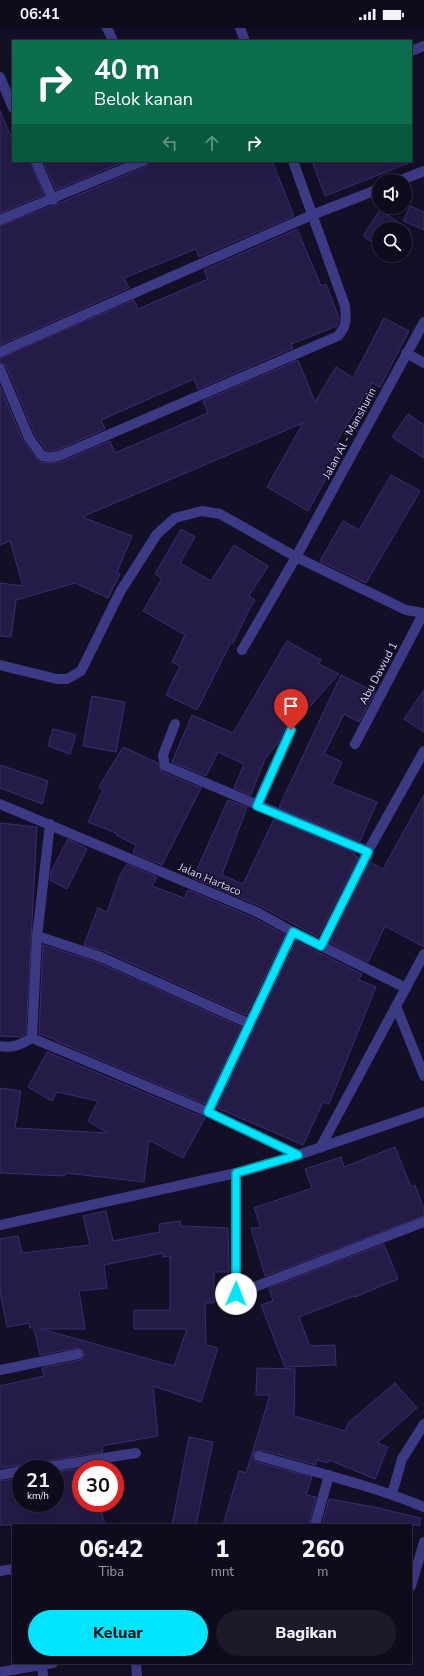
<!DOCTYPE html>
<html lang="id">
<head>
<meta charset="utf-8">
<style>
  body { margin:0; font-family:"Nunito Sans",sans-serif; background:#1c1929; color:#f1f3f6; height:100vh; display:flex; flex-direction:column; font-size:15px; white-space:nowrap }
  * { box-sizing:border-box; margin:0 }
  p { font-size:13px; color:#9b9ba3 }
  .icon { flex:none; width:22px; height:22px; fill:none; stroke:currentColor; stroke-width:2; stroke-linecap:round; stroke-linejoin:round }
  .map { position:relative; flex:1; overflow:hidden }
  .panel { position:absolute; left:12px; top:1496px; width:400px; height:140px; display:flex; flex-direction:column; background:#0e0b1c; border-radius:0px; box-shadow:0 4px 16px #0002,0 0 0 1px #2e2b3b }
  .panel>* { flex:none }
  .top-card { position:absolute; left:12px; top:12px; width:400px; height:122px; border-radius:0px; box-shadow:0 4px 16px #0002,0 0 0 1px #2e2b3b; background:#0b6e4f; color:#fff; overflow:hidden }
  .fabs { position:absolute; left:372px; top:146px; display:grid; gap:8px }
  .fabs a { display:grid; place-items:center; width:40px; height:40px; border-radius:50%; background:#0e0b1c; box-shadow:0 4px 16px #0002,0 0 0 1px #2e2b3b; font-size:20px }
  .speed { position:absolute; left:12px; top:1432px; display:flex; gap:8px; font-size:20px; font-weight:700; text-align:center }
  .speed>* { display:grid; place-content:center; width:52px; height:52px; border-radius:50%; background:#0e0b1c; box-shadow:0 4px 16px #0002,0 0 0 1px #2e2b3b; line-height:1 }
  .speed small { font-size:10px; font-weight:400 }
  .speed .limit { border:6px solid #d22; background:#fff; color:#111 }
  .pin { position:absolute; display:grid; place-items:center; width:34px; height:34px; color:#fff; margin:-41px -17px; border-radius:50% 50% 50% 0; rotate:-45deg; box-shadow:0 0 4px #0007 }
  .pin .icon { rotate:45deg }
  .me { position:absolute; width:44px; margin:-22px; rotate:1deg; stroke-linejoin:round; filter:drop-shadow(0 0 3px #0008) }
  .turn { display:flex; align-items:center; gap:14px; height:84px; padding:0 16px; font-size:18px }
  .turn .icon { width:52px; height:52px; stroke-width:2.5 }
  .turn b { display:block; font-size:28px; line-height:34px }
  .lanes { display:flex; align-items:center; height:38px; padding:0 16px; background:#0003; justify-content:center; gap:20px; direction:ltr }
  .lanes .off { opacity:.35 }
  .eta { display:flex; justify-content:space-evenly; align-items:center; height:68px; text-align:center }
  .eta b { font-size:24px; font-weight:800; line-height:28px }
  .action { display:flex; gap:8px; margin-top:auto; padding:8px 16px }
  .action a { flex:1; height:46px; border-radius:24px; background:#00e5ff; color:#111; font-size:16px; font-weight:800; line-height:46px; text-align:center }
  .action a+a { background:#1c1929; color:#f1f3f6 }
  .status { display:flex; justify-content:space-between; align-items:center; height:28px; padding:0 20px; background:#0e0b1c; direction:ltr }
  .status svg { height:11px; fill:currentColor }
  .map>svg:first-child { display:block }
  .building { fill:#241b47; stroke:#3b2d73; fill-rule:evenodd }
  .lines { fill:none; stroke-linecap:round; stroke-linejoin:round }
  .street { stroke:#3d3a85; stroke-width:10 }
  .route-casing { stroke:#0095a6; stroke-width:10 }
  .route { stroke:#00e5ff; stroke-width:7 }
  .labels { text-anchor:middle; stroke-width:3; stroke-linejoin:round; paint-order:stroke }
  .street-label { font-size:11px; fill:#d9d4ff; stroke:#130f26 }
</style>
</head>
<body>
<div class="status"><b>06:41</b><svg viewBox="0 0 49 12"><path d="M0 12V9h3v3zM5 12V6h3v6zM10 12V3h3v9zM15 12V0h3v12zM26 1h20v11H26zM47 4h2v5h-2z"/></svg></div>
<div class="map">
<svg width="424" height="1648" viewBox="0 0 424 1648">
  <rect width="100%" height="100%" fill="#130f26"/>
  <g class="building">
    <polygon points="0,83 13,113 13,133 30,133 44,167 0,185"/>
    <polygon points="43,133 126,133 56,162"/>
    <polygon points="149,133 272,133 294,188 199,229 196,221 124,250 129,260 0,317 0,198 51,178 55,178 59,175 145,139"/>
    <polygon points="312,133 411,133 411,134 325,168"/>
    <polygon points="410,178 424,184 424,202 403,193"/>
    <polygon points="380,182 410,202 405,210 405,201 379,201 379,219 363,208"/>
    <polygon points="297,201 321,258 326,256 339,290 337,298 291,316 293,320 198,361 194,351 101,392 105,401 57,422 46,422 35,407 6,338 0,335 0,330 134,272 138,281 208,251 204,242"/>
    <polygon points="384,290 409,303 380,359 372,355 335,416 343,420 308,483 267,459 303,395 82,489 132,508 117,544 120,546 108,570 75,555 16,572 11,609 0,608 0,555 23,558 10,513 0,517 0,358 23,413 39,434 49,435 61,434 110,413 115,425 208,385 203,373 298,332 315,374 336,339 353,350"/>
    <polygon points="408,386 424,397 424,430 392,409"/>
    <polygon points="391,447 420,463 366,555 320,533 343,493 359,502"/>
    <polygon points="181,501 195,509 180,535 211,553 234,517 268,538 249,568 255,572 249,582 233,615 231,614 197,682 166,667 180,638 172,634 185,607 143,583 162,550 155,546"/>
    <polygon points="287,613 321,632 319,636 339,646 294,696 290,696 285,699 279,713 265,731 251,767 234,760 244,736 218,724 206,748 172,734 192,687 233,705"/>
    <polygon points="341,647 375,664 359,694 344,686 324,726 342,734 332,756 377,774 360,813 279,779"/>
    <polygon points="424,662 424,704 404,691"/>
    <polygon points="92,668 125,674 116,724 83,718"/>
    <polygon points="53,701 76,707 70,726 48,718"/>
    <polygon points="123,719 158,735 162,744 201,760 162,837 133,825 136,817 116,807 116,805 88,794 103,762 99,759"/>
    <polygon points="0,737 48,753 42,776 0,760"/>
    <polygon points="424,767 424,919 385,898 368,934 330,915 370,834 383,841"/>
    <polygon points="228,772 247,779 222,847 243,856 274,791 355,825 354,827 358,829 318,909 260,878 193,850"/>
    <polygon points="0,795 37,799 26,1006 21,1009 0,1008"/>
    <polygon points="68,811 87,821 67,861 50,852 51,844"/>
    <polygon points="127,836 157,849 152,858 184,870 188,862 254,890 285,907 246,987 104,923 84,917 98,880 107,884 120,847"/>
    <polygon points="296,913 362,946 359,952 376,959 329,1076 323,1074 303,1117 217,1080"/>
    <polygon points="43,917 99,935 241,999 205,1076 54,1012 55,1011 39,1006"/>
    <polygon points="47,1024 205,1090 183,1130 149,1112 144,1154 66,1145 65,1148 0,1145 0,1060 21,1063 15,1100 108,1105 88,1093 98,1073 57,1064 52,1073 28,1059"/>
    <polygon points="395,1119 411,1159 415,1157 424,1181 424,1188 265,1248 251,1200 261,1200 254,1180 312,1160 305,1141 341,1129 344,1139"/>
    <path d="M106,1183l7,30 47,-9 -1,-8 21,-3 1,5 47,2 1,44h-15v31h-9l1,42 12,3 -17,54 -48,-16 5,50 -56,10 1,6 -69,11 -3,1 -2,5 -9,-4 -20,3v-82l44,-10 -2,-8 38,-8 3,-1 1,-6 -1,-4 -6,-1 -37,7 -6,-27h-4l-1,-5 -22,4 -7,-35v-53l18,-3 4,17 68,-8 -7,-29zM163,1225v4l7,-1v54h-36v19h53l-13,37 -133,-37h44l-6,-38 28,-3 -3,-23z"/>
    <polygon points="384,1216 398,1251 355,1269 354,1268 299,1289 310,1318 335,1317 336,1337 285,1339 261,1277 273,1273 269,1260"/>
    <polygon points="257,1340 295,1341 294,1388 345,1403 349,1394 395,1355 417,1380 377,1415 388,1419 375,1451 329,1432 328,1435 317,1432 316,1437 261,1422 254,1424 253,1430 257,1434 312,1449 306,1467 316,1469 309,1497 223,1497 239,1443 246,1445 270,1367 256,1367"/>
    <polygon points="189,1409 213,1414 196,1497 172,1497"/>
    <polygon points="104,1437 105,1441 81,1441 81,1475 99,1475 105,1497 0,1497 0,1453 21,1450 21,1475 55,1475 55,1444"/>
    <polygon points="329,1471 374,1479 420,1490 420,1497 322,1497"/>
  </g>
  <g class="lines">
    <g class="street">
      <polyline points="107,0 113,13"/>
      <polyline points="240,0 245,13"/>
      <polyline points="411,23 424,18"/>
      <polyline points="0,49 13,80"/>
      <polyline points="36,133 53,172"/>
      <polyline points="399,153 424,143"/>
      <polyline points="0,192 143,133"/>
      <polyline points="0,324 312,187 379,161"/>
      <polyline points="406,325 424,335"/>
      <path d="M0,341l29,69 13,18 7,1 10,-1 279,-120c9,-10 8,-17 7,-30l-52,-145"/>
      <polyline points="242,622 296,529 424,294"/>
      <polyline points="0,637 57,651 67,651 81,643 120,564 157,506 175,490 202,483 220,486 296,529 406,582 424,585"/>
      <polyline points="175,696 163,727 165,738 368,823"/>
      <polyline points="355,716 423,586"/>
      <polyline points="0,776 257,884 293,904 406,960"/>
      <polyline points="257,777 291,702"/>
      <polyline points="37,908 101,929 250,996"/>
      <polyline points="321,918 368,823 424,723"/>
      <polyline points="396,978 424,1048"/>
      <polyline points="32,1010 208,1084 298,1127"/>
      <polyline points="32,1010 37,908 50,796"/>
      <path d="M0,1018c13,3 21,-2 32,-8"/>
      <polyline points="208,1084 293,904"/>
      <polyline points="320,1120 424,926"/>
      <polyline points="236,1145 236,1266 424,1194"/>
      <polyline points="0,1197 236,1145 298,1127 424,1084"/>
      <polyline points="0,1342 78,1326"/>
      <path d="M259,1428c56,16 111,29 165,51"/>
      <polyline points="35,1441 136,1425"/>
      <polyline points="0,1447 21,1443"/>
      <polyline points="392,1466 402,1431 424,1396"/>
      <polyline points="315,1497 329,1447"/>
      <polyline points="0,1543 13,1541"/>
      <polyline points="411,1558 424,1514"/>
      <polyline points="136,1635 137,1648"/>
      <polyline points="42,1637 43,1648"/>
      <polyline points="0,1644 53,1635"/>
    </g>
  </g>
  <g class="lines">
    <defs>
      <polyline id="route" points="236,1266 236,1145 298,1127 208,1084 293,904 321,918 368,824 257,778 291,702"/>
    </defs>
    <use href="#route" class="route-casing"/>
    <use href="#route" class="route"/>
  </g>
  <g class="labels">
    <g class="street-label">
      <text transform="translate(349 405) rotate(-62)" y="4">Jalan Al - Manshurin</text>
      <text transform="translate(378 645) rotate(-62)" y="4">Abu Dawud 1</text>
      <text transform="translate(210 851) rotate(23)" y="4">Jalan Hartaco</text>
    </g>
  </g>
</svg>
<div class="fabs">
<a><svg class="icon" aria-label="sound" viewBox="0 0 24 24"><path d="M4 9h4l5-4v14l-5-4H4zM17 9q2 3 0 6"/></svg></a>
<a><svg class="icon" aria-label="search" viewBox="0 0 24 24"><circle cx="10" cy="10" r="6"/><path d="M15 15l6 6"/></svg></a>
</div>
<div class="speed"><div>21<small>km/h</small></div><div class="limit">30</div></div>
<div class="pin" style="left:291px;top:702px;background:#d93025"><svg class="icon" aria-label="arrive" viewBox="0 0 24 24"><path d="M6 21V4h12l-3 4 3 4H6"/></svg></div>
<svg class="me" style="left:236px;top:1266px" viewBox="-20 -20 40 40"><circle r="19" fill="#fff"/><path d="M0-13L10 11 0 6-10 11z" fill="#00e5ff"/></svg>
<div class="top-card">
<div class="turn"><svg class="icon" aria-label="right" viewBox="0 0 24 24"><path d="M7 20v-9h11M14 6l5 5-5 5"/></svg><div><b>40 m</b>Belok kanan</div></div>
<div class="lanes"><svg class="icon off" aria-label="left" viewBox="0 0 24 24"><path d="M17 20v-9H6M10 6l-5 5 5 5"/></svg><svg class="icon off" aria-label="ahead" viewBox="0 0 24 24"><path d="M12 20V5M6 11l6-6 6 6"/></svg><svg class="icon" aria-label="right" viewBox="0 0 24 24"><path d="M7 20v-9h11M14 6l5 5-5 5"/></svg></div>
</div>
<section class="panel">
<div class="eta">
<div><b>06:42</b><p>Tiba</p></div>
<div><b>1</b><p>mnt</p></div>
<div><b>260</b><p>m</p></div>
</div>
<div class="action"><a>Keluar</a><a>Bagikan</a></div>
</section>
</div>
</body>
</html>
